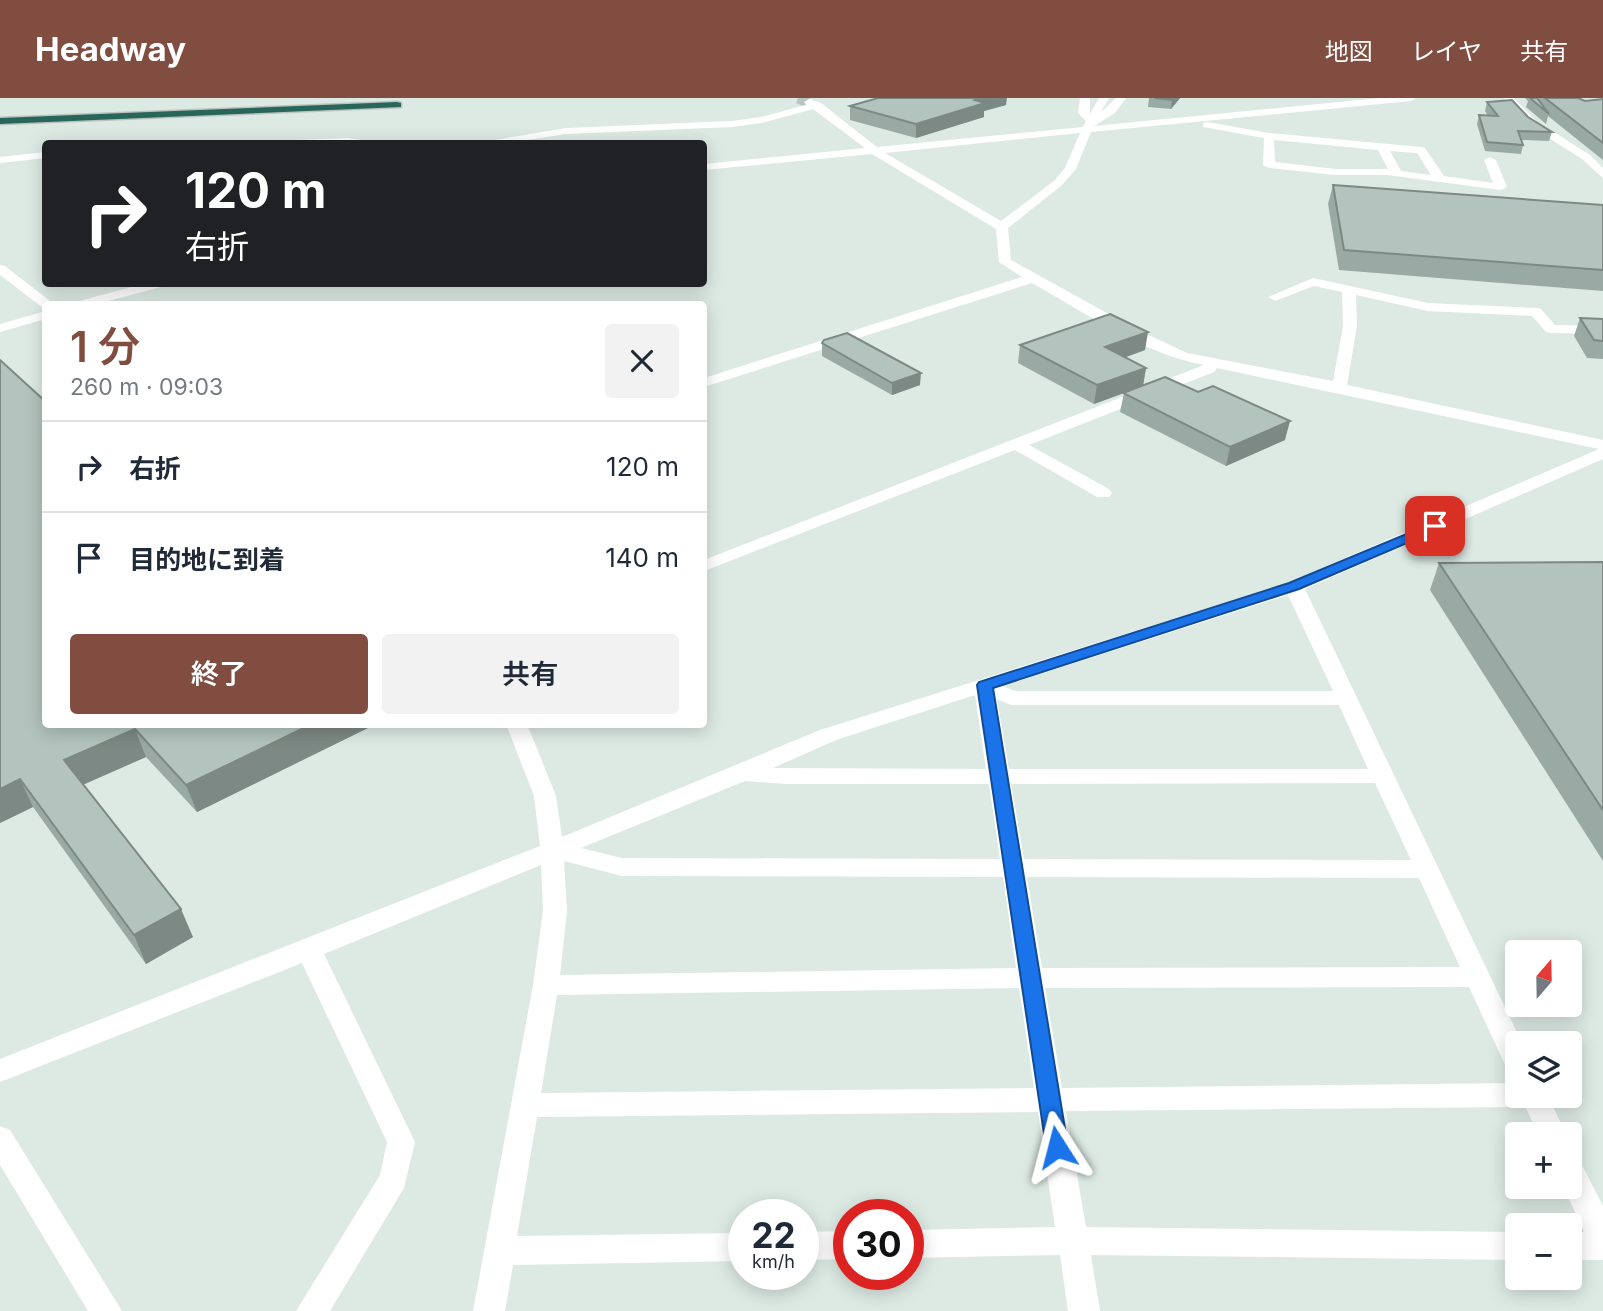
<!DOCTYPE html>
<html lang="ja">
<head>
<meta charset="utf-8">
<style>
  body { margin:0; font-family:Inter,"Noto Sans JP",sans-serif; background:#f2f2f3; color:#1f2937; height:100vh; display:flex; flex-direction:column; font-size:26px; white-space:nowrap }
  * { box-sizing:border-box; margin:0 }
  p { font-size:23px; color:#747a83 }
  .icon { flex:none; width:38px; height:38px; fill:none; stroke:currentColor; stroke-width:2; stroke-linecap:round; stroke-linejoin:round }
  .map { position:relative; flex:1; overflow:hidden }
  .sheet { position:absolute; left:42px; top:203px; width:665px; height:427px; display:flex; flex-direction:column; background:#fff; border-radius:7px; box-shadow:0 4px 18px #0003 }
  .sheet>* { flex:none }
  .guide { position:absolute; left:42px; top:42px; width:665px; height:147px; border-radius:7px; box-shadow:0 4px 18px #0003; background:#202124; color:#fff; overflow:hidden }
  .needle { width:46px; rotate:20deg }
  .controls { position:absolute; left:1505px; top:842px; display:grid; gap:14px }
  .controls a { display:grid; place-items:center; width:77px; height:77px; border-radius:7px; background:#fff; box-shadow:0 4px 18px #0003; font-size:35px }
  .speed { position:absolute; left:728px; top:1101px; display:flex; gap:14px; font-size:35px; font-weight:700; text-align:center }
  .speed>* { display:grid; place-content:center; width:91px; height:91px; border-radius:50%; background:#fff; box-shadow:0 4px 18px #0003; line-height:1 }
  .speed small { font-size:18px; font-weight:400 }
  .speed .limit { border:10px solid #d22; background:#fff; color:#111 }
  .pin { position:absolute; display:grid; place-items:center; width:60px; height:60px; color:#fff; margin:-30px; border-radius:14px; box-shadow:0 4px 10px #0006 }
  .me { position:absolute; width:77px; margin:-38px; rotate:351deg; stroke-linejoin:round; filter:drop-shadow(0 0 5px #0008) }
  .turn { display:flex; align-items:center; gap:24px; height:147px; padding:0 28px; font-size:32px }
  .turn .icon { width:91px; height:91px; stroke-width:2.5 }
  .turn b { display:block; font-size:49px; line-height:60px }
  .round { display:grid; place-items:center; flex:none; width:74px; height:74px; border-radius:7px; background:#f2f2f3 }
  .summary { display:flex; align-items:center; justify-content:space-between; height:119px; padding:0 28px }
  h1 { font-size:42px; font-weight:600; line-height:52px; color:#814d40 }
  .action { display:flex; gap:14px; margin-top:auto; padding:14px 28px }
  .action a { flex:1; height:80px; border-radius:7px; background:#814d40; color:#fff; font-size:28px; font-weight:600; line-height:80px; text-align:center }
  .action a+a { background:#f2f2f3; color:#1f2937 }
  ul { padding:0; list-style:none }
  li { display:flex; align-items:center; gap:21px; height:91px; padding:0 28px; border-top:2px solid #e0e1e3 }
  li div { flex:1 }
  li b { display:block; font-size:26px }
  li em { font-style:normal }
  header { display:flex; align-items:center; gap:42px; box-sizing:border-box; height:98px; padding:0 35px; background:#814d40; color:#fff }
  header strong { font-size:33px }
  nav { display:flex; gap:38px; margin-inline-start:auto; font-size:24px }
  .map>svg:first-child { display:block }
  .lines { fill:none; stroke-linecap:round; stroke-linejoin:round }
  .minor-tunnel { stroke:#b7c7c0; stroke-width:11; stroke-dasharray:11 5; stroke-linecap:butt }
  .highway-casing { stroke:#bcc4c2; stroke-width:3 }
  .minor { fill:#fff; fill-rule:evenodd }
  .highway { fill:#29665a; fill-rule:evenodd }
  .wall { fill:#99a9a3 }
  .shaded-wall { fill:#7d8984 }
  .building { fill:#b2c4bd; stroke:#7d8984; stroke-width:2 }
  .route { fill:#1a73e8; stroke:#114b97; stroke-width:2 }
</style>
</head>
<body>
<header>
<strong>Headway</strong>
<nav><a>地図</a><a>レイヤ</a><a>共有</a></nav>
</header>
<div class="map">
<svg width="1603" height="1213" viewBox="0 0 1603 1213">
  <rect width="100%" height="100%" fill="#ddeae4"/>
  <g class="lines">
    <polyline class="minor-tunnel" points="798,0 809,4"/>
    <defs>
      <polygon id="highway" points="397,4 401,5 401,9 0,26 0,20"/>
    </defs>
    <use href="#highway" class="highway-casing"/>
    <g class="minor">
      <path d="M1080,0h10v16l9,-16h10l-8,14 15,-14h10l-11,15 -21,13 286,-28h36l-5,3 -320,31 -15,37 -14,16 -54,43 3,32 123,68 53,25 146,28 10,-55 -1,-34 -28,-6 -39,15 -7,-4 45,-19 115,25 108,5 5,1 14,16 48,1v8l-52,-1 -5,-1 -14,-16 -104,-5 -72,-16 1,31 -10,59 256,55v19l-298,130 217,454h-5v29l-10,-3 -38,-82 -424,1 17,100 455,-5v13h31l18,38h-28l-14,-30 -7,3 -451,4 20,116 431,5v28l-426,-5 9,56h-32l-8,-56 -152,3v-28l147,-3 -17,-115 -501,5 -20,119 227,-3v28l-231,4 -8,46h-32l60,-326 10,-74 -2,-46 -217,89 91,188 -11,46 -74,123h-34l84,-136 7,-33 -85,-179 -302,119v-23l540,-213 -6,-50 -28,-72h21l29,72 6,41 258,-107 467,-147 312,-134 -382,-81 -3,4 -185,73 80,44 3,4 -3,4h-12l-82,-47 -311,121v-11l500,-195c-61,-11 -118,-52 -172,-82l-328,104v-9l318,-101 -23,-15 -3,-33 -124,-75 -168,16v-6l161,-16 -52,-39 -51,14 -30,4 -166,7 -64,10h-31l95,-16 166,-7 29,-4 45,-12 -2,-3 5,-3 12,4 56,44 206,-20 3,-6 -8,-8zM1080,35l-15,35 -11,13 -53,40 -116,-68zM1288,497l45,96h-319l-11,-5zM975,597l11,74 -213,-1 63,-28zM997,601l14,6h328l29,64h-359zM745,683l42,3h202l11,75 -378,-1 -41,-10zM1375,685l36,77 -387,-1 -13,-75zM564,763l58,15 381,1 13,91 -456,7 7,-64zM1027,779l392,1 41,89 -418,1zM1019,890l15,100 -493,5 16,-98z"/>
      <polygon points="1504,0 1514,0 1535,22 1590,57 1603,70 1603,80 1582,61 1527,26"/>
      <path d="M1207,24l62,11 152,14 4,1 19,28 49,7 -9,-23 6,-3 6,3 11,27 -6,3 -114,-15h-52l-66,-7 -6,-3 1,-27 -61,-11v-4zM1274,42l104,10 10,19h-53l-60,-7zM1390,53l27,2 14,22 -30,-4z"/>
      <polygon points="348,40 387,46 261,46 266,43"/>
      <polygon points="46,54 46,60 0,65 0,59"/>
      <polygon points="0,167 5,168 54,206 42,209 0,177"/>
      <polygon points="143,186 163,186 161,189 97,206 77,206 79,203"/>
      <polygon points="46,213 46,221 0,234 0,226"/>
      <polygon points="0,1028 10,1032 122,1213 88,1213 0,1067"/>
      <polygon points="1570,1059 1580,1063 1603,1108 1603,1162 1570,1162 1570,1134 1584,1134 1563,1088 1570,1088"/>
      <polygon points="849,1133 849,1161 803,1162 803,1134"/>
    </g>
    <use href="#highway" class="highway"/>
  </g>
  <g class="wall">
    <polygon points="1149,0 1180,0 1171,11 1148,9"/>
    <polygon points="1525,0 1578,0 1585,3 1603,1 1603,62 1548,18 1546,26 1526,9 1528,3"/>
    <polygon points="1487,4 1528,19 1552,34 1549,43 1522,42 1523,47 1521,56 1485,53 1477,26 1479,17 1488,18 1485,13"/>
    <polygon points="1006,7 984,13 984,19 916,40 850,22 850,8"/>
    <polygon points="1333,87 1603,107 1603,193 1339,172 1328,106"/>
    <polygon points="1580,220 1603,221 1603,261 1587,260 1574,238"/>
    <polygon points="822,245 920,287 892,297 822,258"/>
    <polygon points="1020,247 1145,252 1125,259 1146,270 1143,287 1285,342 1226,368 1120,314 1124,295 1094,306 1018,265"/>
    <polygon points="1603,464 1603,763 1430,492 1439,465"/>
    <polygon points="46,626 376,626 197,714 146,659 83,686 193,839 146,866 33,709 0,725"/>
  </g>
  <g class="shaded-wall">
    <polygon points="983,0 1007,0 1006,7 984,13 984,19 916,40 916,26"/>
    <polygon points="1174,0 1180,0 1171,11 1172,2"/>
    <polygon points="1148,234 1145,252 1102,268 1105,249"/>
    <polygon points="1146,270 1143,288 1094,306 1097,287"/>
    <polygon points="921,275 920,287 892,297 892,285"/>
    <polygon points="1290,323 1285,342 1226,368 1230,349"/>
    <polygon points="312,626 376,626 197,714 186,687"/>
    <polygon points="135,631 146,659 76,690 64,662"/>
    <polygon points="20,681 33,709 0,725 0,691"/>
    <polygon points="181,811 193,839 146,866 134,837"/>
  </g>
  <g class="building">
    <polygon points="878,0 983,0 975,2 985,5 916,26 850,8"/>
    <polygon points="1155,0 1174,0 1172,2"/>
    <polygon points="1530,0 1537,0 1549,16"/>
    <polygon points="1545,0 1578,0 1585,3 1603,1 1603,45"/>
    <polygon points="1512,2 1528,19 1552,34 1518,33 1523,47 1487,44 1479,17 1498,18 1487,4"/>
    <polygon points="1333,87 1603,107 1603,172 1344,152"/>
    <polygon points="1110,216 1148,234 1105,249 1146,270 1097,287 1020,247"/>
    <polygon points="1580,220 1603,221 1603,243 1594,242"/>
    <polygon points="847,235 921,275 892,285 822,245 824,242"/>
    <polygon points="0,262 46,304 46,626 312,626 186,687 135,631 64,662 181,811 134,837 20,681 0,691"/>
    <polygon points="1165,279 1198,294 1213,288 1290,323 1230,349 1123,295"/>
    <polygon points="1603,464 1603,712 1439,465"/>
  </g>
  <polygon class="route" points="1435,424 1442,428 1440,431 1299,491 993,590 1068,1049 1065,1055 1057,1058 1049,1055 1046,1049 977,587 979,584 1289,485"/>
</svg>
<div class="controls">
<a><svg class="needle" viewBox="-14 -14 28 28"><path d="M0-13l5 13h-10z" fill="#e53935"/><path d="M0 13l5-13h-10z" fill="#747a83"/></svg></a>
<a><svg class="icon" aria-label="layers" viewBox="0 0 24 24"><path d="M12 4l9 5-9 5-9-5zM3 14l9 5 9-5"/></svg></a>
<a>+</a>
<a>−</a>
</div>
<div class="speed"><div>22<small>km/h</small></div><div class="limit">30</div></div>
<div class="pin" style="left:1435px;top:428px;background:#d93025"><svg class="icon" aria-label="arrive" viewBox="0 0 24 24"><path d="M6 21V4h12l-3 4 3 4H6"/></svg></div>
<svg class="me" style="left:1057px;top:1049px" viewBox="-20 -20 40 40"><path d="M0-17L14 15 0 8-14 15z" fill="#1a73e8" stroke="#fff" stroke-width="4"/></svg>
<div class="guide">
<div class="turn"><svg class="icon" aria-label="right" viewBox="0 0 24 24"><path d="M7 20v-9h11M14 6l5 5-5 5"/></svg><div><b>120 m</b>右折</div></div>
</div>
<section class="sheet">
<div class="summary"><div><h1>1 分</h1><p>260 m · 09:03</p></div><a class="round"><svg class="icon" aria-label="close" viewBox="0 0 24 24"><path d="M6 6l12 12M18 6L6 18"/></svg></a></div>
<ul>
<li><svg class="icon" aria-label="right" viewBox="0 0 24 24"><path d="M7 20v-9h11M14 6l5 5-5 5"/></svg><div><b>右折</b></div><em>120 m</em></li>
<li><svg class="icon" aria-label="arrive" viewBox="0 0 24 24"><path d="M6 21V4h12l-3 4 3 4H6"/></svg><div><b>目的地に到着</b></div><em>140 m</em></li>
</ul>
<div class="action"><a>終了</a><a>共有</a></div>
</section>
</div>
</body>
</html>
